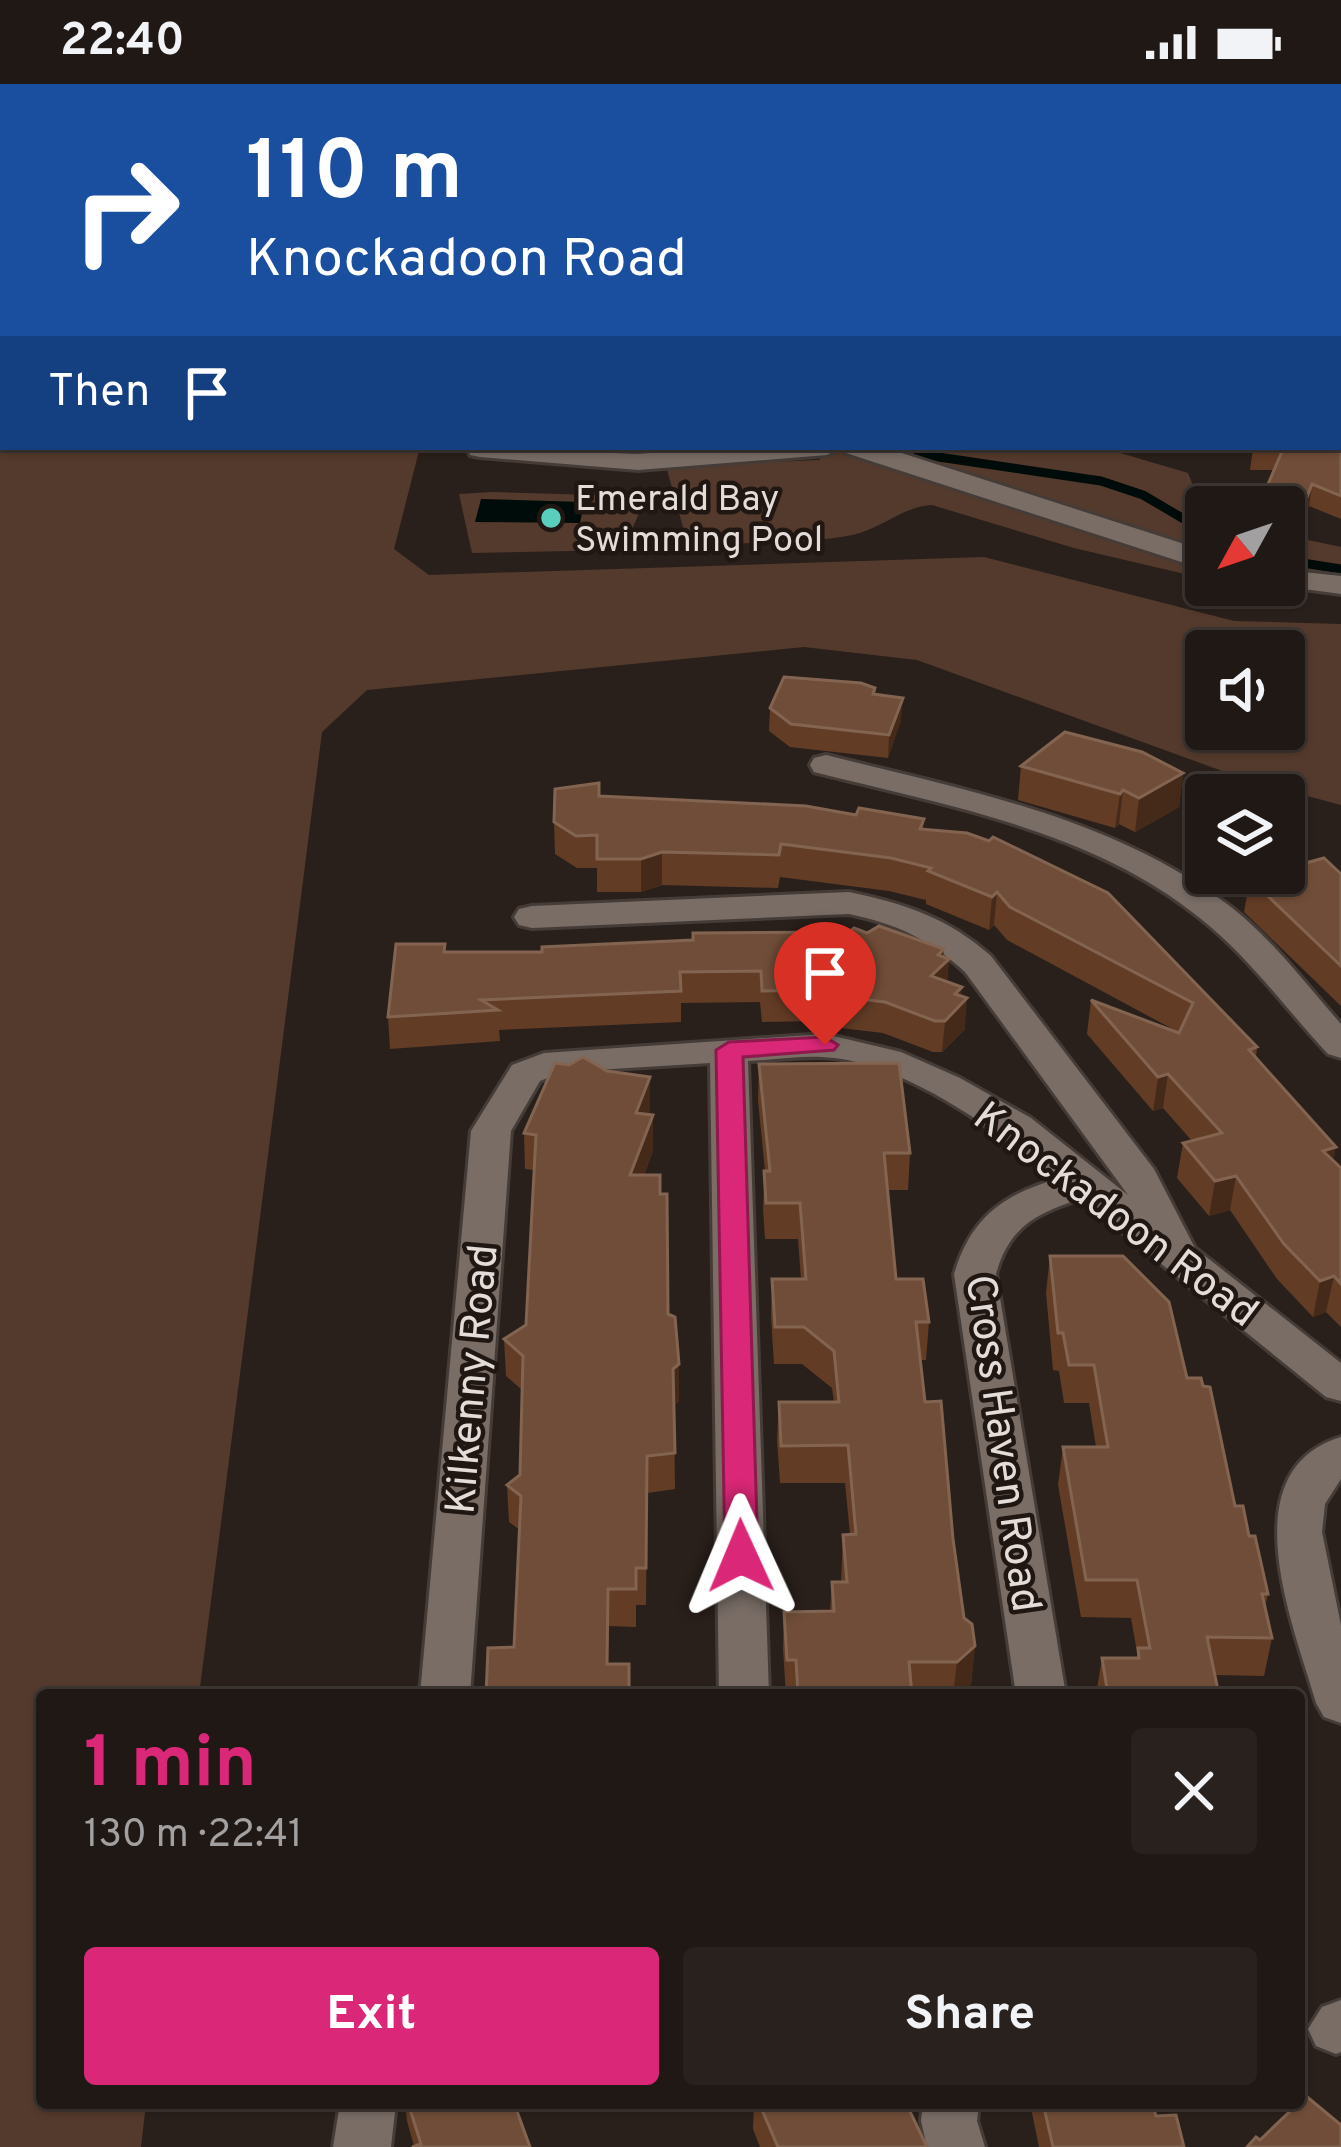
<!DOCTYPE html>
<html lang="en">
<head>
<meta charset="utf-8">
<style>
  body { margin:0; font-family:Overpass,sans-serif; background:#28211d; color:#f1f3f6; height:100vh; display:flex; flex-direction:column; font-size:45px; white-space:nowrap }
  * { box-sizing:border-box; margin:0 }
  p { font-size:39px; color:#a2a0a0 }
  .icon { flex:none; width:66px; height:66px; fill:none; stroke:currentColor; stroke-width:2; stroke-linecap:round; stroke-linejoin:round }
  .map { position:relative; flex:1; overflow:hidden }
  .drawer { position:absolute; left:36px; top:1605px; width:1269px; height:420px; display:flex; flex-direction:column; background:#201814; border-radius:12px; box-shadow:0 3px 9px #0004,0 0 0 3px #3d3734 }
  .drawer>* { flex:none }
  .guide { position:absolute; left:0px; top:0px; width:1341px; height:366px; box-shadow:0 3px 9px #0004,0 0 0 3px #3d3734; background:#1a4fa0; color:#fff; overflow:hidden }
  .needle { width:78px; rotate:230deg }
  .tools { position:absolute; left:1185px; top:402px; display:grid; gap:24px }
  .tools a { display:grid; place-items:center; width:120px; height:120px; border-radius:12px; background:#201814; box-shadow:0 3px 9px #0004,0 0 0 3px #3d3734; font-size:60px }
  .pin { position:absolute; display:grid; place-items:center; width:102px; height:102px; color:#fff; margin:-123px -51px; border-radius:50% 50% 50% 0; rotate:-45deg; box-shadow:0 0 12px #0007 }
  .pin .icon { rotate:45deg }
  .me { position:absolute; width:132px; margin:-66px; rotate:359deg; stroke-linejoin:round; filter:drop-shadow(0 0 9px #0008) }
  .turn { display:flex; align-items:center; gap:42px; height:252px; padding:0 48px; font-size:54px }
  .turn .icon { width:156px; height:156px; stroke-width:2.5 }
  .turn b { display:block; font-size:84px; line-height:102px }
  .then { display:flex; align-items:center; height:114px; padding:0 48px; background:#0003; gap:24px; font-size:45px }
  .round { display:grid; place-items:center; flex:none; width:126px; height:126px; border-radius:12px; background:#28211d }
  .headline { display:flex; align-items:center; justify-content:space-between; height:204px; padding:0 48px }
  h1 { font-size:72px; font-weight:700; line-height:90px; color:#db2777 }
  .action { display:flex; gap:24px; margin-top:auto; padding:24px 48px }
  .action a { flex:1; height:138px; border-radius:12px; background:#db2777; color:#fff; font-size:48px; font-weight:700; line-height:138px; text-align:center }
  .action a+a { background:#28211d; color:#f1f3f6 }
  .status { display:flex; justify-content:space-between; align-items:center; height:84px; padding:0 60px; background:#201814; direction:ltr }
  .status svg { height:33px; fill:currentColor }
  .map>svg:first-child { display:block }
  .green { fill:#543a2c; fill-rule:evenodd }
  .water { fill:#000c09 }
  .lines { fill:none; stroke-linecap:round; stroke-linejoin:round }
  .stream { stroke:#000c09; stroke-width:9 }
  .minor-casing { stroke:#453c38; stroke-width:6 }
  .minor { fill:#796d66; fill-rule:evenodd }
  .wall { fill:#623c25 }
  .shaded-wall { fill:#462a19 }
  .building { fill:#704d38; stroke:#826451; stroke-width:3 }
  .route { fill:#db2777; stroke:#8e194d; stroke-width:3 }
  .poi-dot { fill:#5acebc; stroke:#211712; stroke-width:4.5 }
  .labels { text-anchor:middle; stroke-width:9; stroke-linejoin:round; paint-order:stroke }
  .far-poi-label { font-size:36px; fill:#e3dcd8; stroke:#211712; text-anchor:start }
  .street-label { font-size:42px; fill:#e3dcd8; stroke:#211712 }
</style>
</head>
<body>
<div class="status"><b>22:40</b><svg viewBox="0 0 49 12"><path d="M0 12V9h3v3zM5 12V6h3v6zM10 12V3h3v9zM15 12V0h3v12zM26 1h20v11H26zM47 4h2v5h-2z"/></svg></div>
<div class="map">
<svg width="1341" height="2063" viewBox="0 0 1341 2063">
  <rect width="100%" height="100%" fill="#2a201b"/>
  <g class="green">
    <path d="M0,0h478l-475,3v360h417l-26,102 35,26 555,-18 250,64 107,3v181l-94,-25 -330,-120 -113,-13 -437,43 -45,42 -123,963h-157v408h104l-5,44h-141zM1206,567h78v78h-78z"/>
    <path d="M826,363h274l88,26 11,28 -6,12 13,3v63l-132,-31 -142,-43c-28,1 -51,24 -80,30 -53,10 -111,7 -164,10l-22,-79 154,-6 -2,-7z"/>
    <polygon points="493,408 626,412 642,423 624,463 617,466 472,469 459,410"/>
    <polygon points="1284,451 1341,463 1341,506 1264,501 1284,501"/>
  </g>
  <polygon class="water" points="481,415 583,418 584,420 580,439 475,438"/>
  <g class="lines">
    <g class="stream">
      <polyline points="918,370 1101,397 1143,411 1206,448"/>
      <polyline points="1284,476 1341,485"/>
    </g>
    <defs>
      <g id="minor">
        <polygon points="582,0 604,0 606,3 584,3"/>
        <rect x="657" y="0" width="20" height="3"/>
        <polygon points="468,363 638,370 724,363 841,363 827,371 638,386 480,373 470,371"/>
        <polygon points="842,363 883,363 1206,467 1206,486 846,369"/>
        <polygon points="1284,486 1341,492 1341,510 1274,501 1284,501"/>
        <path d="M826,671c135,34 279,61 394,144 47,33 83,82 121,125v34l-13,-4c-42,-45 -79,-97 -127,-135 -107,-88 -256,-114 -387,-147l-4,-7 4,-7z"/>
        <path d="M849,808c56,12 98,25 142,64l163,213 41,79 146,115v38l-15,-4 -245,-198c-45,14 -72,28 -85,75l70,421h-50l-62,-421c17,-56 48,-79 103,-95 -60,-48 -155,-119 -235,-122 -24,-1 -50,3 -74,4l21,634h-50l-9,-632 -147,9 -23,9 -29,50 -41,564h-50l51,-564 41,-66 32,-12 281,-19 76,18 59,26 71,40 97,77 -163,-223c-36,-33 -68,-48 -116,-58l-317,14 -13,-3 -5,-8 5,-8 13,-3z"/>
        <path d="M1341,1353v42l-16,25 -3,28 19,93v98l-17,-6 -8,-14c-21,-74 -88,-232 25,-266z"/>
        <polygon points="1341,1916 1341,1968 1336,1970 1316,1962 1308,1945 1322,1923"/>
        <polygon points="340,2019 396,2019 391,2063 333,2063"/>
        <polygon points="923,2019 979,2019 977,2037 985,2063 927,2063 921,2037"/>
      </g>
    </defs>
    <use href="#minor" class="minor-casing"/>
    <use href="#minor" class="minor"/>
  </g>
  <g class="wall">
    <polygon points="1341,0 1341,270 1338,270 1338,3"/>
    <polygon points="1341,294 1341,435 1309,422 1299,447 1284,445 1284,423 1259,423 1274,386 1250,386 1253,365"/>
    <polygon points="875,610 901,636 888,674 790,663 769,647 770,624"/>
    <polygon points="1021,682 1183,689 1179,723 1135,748 1119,740 1115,744 1018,716"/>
    <polygon points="599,712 924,735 923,745 967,749 1257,963 1256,973 1333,1077 1341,1084 1341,1243 1326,1228 1313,1233 1277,1195 1230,1126 1209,1132 1177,1094 1183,1059 1192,1057 1163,1024 1153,1027 1087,950 1091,916 1180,949 1007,856 994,841 989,846 926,820 926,816 889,807 780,793 778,804 662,801 641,808 597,808 597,784 577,784 555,770 554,738"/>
    <polygon points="1341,790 1341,922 1244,828 1250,795"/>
    <polygon points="445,860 445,868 943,872 949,875 947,898 961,912 965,945 942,968 933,968 883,949 824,942 825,937 762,938 760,918 681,919 681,938 499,946 500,957 390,965 388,933"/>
    <polygon points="759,980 910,1069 908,1106 887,1106 896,1195 929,1238 926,1276 920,1276 925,1318 953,1455 964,1534 975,1562 971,1600 958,1611 786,1611 783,1565 784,1528 830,1527 832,1498 841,1498 843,1451 850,1450 845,1399 780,1399 777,1356 779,1318 834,1318 832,1304 802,1280 774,1280 771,1233 772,1195 801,1195 798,1155 765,1155 763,1124 765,1087 758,1016"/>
    <polygon points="650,1028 649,1030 653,1031 653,1067 644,1091 660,1110 668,1230 679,1280 679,1317 674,1321 675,1405 647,1409 646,1521 636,1521 636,1543 609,1542 608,1580 629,1611 514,1563 520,1446 509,1438 507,1401 520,1391 522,1306 506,1292 504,1255 526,1241 534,1086 525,1085 524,1049"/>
    <polygon points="1050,1172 1187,1294 1235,1422 1249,1452 1268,1510 1265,1523 1272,1554 1264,1592 1215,1591 1219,1611 1096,1611 1102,1574 1137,1574 1137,1568 1131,1534 1081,1533 1058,1401 1063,1363 1096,1363 1089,1319 1064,1319 1059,1287 1053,1286 1046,1209"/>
    <polygon points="405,2019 514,2019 414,2062 407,2037"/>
    <polygon points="754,2019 906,2019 927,2063 760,2063 753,2045"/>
    <polygon points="1030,2019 1152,2019 1156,2032 1184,2063 1039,2063"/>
  </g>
  <g class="shaded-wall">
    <polygon points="1312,400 1309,422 1299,447 1302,426"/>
    <polygon points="903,614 901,636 888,674 889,651"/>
    <polygon points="1183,689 1179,723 1135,748 1139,714"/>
    <polygon points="1123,706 1119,740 1115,744 1120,710"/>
    <polygon points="662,768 662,801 641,808 641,775"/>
    <polygon points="997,808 994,841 989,846 992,813"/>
    <polygon points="944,865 942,881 949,875 946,905 931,892 938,871"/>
    <polygon points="962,903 960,922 967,914 965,945 942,968 945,937 955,910"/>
    <polygon points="1168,990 1163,1024 1153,1027 1158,993"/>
    <polygon points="650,993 650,1028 636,1064 636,1029"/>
    <polygon points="653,1031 653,1067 630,1127 630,1091"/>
    <polygon points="1336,1063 1329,1098 1323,1067"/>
    <polygon points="1236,1092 1230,1126 1209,1132 1215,1097"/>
    <polygon points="1334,1192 1326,1228 1313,1233 1320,1197"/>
    <polygon points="679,1280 679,1317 673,1322 673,1285"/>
    <polygon points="975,1562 971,1600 958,1611 953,1611 957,1578"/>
  </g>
  <g class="building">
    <polygon points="535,0 581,0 582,3 536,3"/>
    <polygon points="680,0 1341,0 1341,194 1338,195 1338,3 677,3"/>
    <polygon points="1338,201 1341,214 1341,250 1338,249"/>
    <polygon points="1341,294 1341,412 1312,400 1302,426 1260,419 1283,365 1253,365 1256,363 1338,363 1338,296"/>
    <polygon points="784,593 861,599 875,604 873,610 903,614 889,651 791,640 770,624"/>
    <polygon points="1065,648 1142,668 1183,689 1139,714 1123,706 1120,710 1021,682"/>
    <polygon points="599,699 599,712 806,722 856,731 859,724 924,735 920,745 967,749 989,757 993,753 1108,809 1257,963 1249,966 1336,1063 1323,1067 1341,1084 1341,1200 1334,1192 1320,1197 1284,1160 1236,1092 1215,1097 1183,1059 1222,1049 1168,990 1158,993 1091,916 1179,949 1193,919 1010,823 997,808 992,813 928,787 931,784 891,774 781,760 779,771 662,768 641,775 597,775 597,751 576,752 554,738 555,705"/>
    <polygon points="1324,774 1341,790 1341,882 1250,795 1271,789 1284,789 1284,785"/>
    <polygon points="879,842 944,865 938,871 949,875 931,892 962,903 955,910 967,914 945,937 935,937 885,918 826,911 827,906 762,907 761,887 680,888 681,907 481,916 498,926 388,933 396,860 445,860 444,868 542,868 542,863 693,856 693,849 849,848 854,844 867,849"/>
    <polygon points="583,973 607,987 650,993 636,1029 653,1031 630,1091 660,1091 660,1110 667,1110 668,1230 675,1233 679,1280 673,1285 675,1369 647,1372 646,1484 636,1484 636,1505 608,1505 607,1580 629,1580 629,1611 486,1611 488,1564 514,1563 521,1412 507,1401 520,1391 523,1272 504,1255 526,1241 536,1051 524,1049 555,979 569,981"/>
    <polygon points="899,979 910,1069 884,1069 896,1195 923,1195 929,1238 916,1238 925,1318 941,1317 953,1455 964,1534 972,1540 975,1562 957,1578 909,1578 912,1611 798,1611 796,1576 787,1576 784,1528 834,1527 832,1498 847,1498 843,1451 856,1450 848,1361 781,1362 779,1318 839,1318 834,1267 804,1243 775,1243 772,1195 806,1195 800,1119 766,1119 764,1087 770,1087 759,980"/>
    <polygon points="1050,1172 1123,1172 1169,1218 1187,1294 1201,1294 1203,1302 1210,1303 1235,1422 1243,1422 1249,1452 1255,1452 1268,1510 1262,1510 1272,1554 1207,1553 1219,1611 1108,1611 1102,1574 1139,1574 1138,1564 1150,1564 1137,1496 1086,1496 1063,1363 1108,1363 1094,1281 1069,1281 1063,1249 1058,1249"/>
    <polygon points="1306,2012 1341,2041 1341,2063 1247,2063 1256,2053 1260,2056"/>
    <polygon points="408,2019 514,2019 530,2063 412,2063 421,2060"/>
    <polygon points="759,2019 906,2019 927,2063 778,2063"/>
    <polygon points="1043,2019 1152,2019 1156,2032 1176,2031 1184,2063 1053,2063"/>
  </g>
  <polygon class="route" points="825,953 838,961 834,966 743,973 758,1472 753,1480 741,1484 730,1480 725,1472 716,966 729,958"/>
  <circle class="poi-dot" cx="551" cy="434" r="12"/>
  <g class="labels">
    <g class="far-poi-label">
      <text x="575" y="426">Emerald Bay<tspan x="575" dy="41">Swimming Pool</tspan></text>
    </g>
    <g class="street-label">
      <text transform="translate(1117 1129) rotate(37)" y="15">Knockadoon Road</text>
      <text transform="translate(470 1295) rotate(-85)" y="15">Kilkenny Road</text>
      <text transform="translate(1005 1359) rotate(82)" y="15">Cross Haven Road</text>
    </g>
  </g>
</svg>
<div class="tools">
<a><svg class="needle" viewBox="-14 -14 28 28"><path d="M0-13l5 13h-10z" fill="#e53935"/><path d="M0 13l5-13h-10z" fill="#a2a0a0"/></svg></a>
<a><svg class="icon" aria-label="sound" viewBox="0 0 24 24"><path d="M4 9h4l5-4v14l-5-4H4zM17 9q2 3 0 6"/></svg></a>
<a><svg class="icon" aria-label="layers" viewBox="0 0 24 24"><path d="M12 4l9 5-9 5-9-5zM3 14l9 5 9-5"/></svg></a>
</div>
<div class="pin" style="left:825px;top:961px;background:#d93025"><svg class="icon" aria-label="arrive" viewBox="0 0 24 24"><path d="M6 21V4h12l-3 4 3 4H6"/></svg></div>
<svg class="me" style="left:741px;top:1472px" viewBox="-20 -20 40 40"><path d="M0-17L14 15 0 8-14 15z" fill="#db2777" stroke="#fff" stroke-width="4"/></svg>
<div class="guide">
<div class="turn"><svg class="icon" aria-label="right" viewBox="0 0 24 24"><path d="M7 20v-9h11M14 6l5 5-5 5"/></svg><div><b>110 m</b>Knockadoon Road</div></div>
<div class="then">Then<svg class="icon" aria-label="arrive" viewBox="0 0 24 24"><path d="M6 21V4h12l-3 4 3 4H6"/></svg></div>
</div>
<section class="drawer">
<div class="headline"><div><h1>1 min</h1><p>130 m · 22:41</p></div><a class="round"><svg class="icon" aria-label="close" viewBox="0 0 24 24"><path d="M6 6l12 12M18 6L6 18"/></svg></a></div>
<div class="action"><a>Exit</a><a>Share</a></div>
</section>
</div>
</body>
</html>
